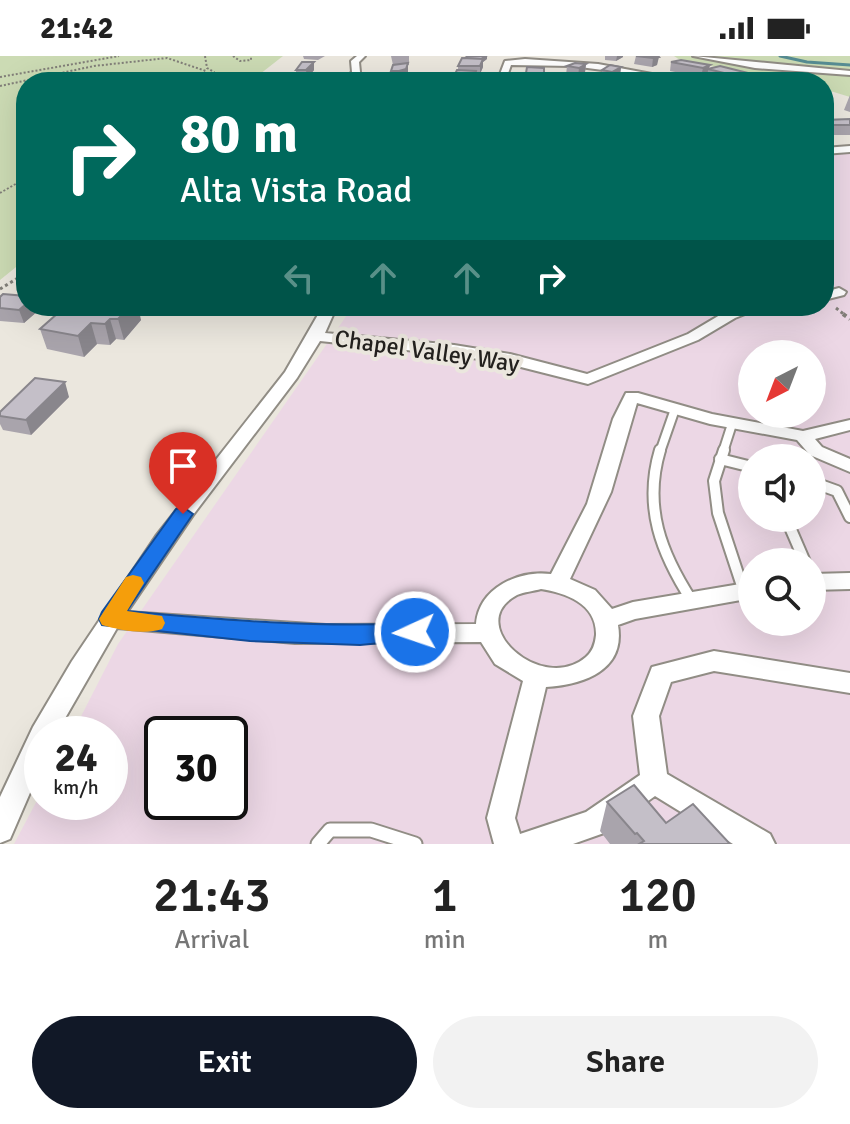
<!DOCTYPE html>
<html lang="en">
<head>
<meta charset="utf-8">
<style>
  body { margin:0; font-family:Signika,sans-serif; background:#f2f2f2; color:#222; height:100vh; display:flex; flex-direction:column; font-size:30px; white-space:nowrap }
  * { box-sizing:border-box; margin:0 }
  p { font-size:26px; color:#767676 }
  .icon { flex:none; width:44px; height:44px; fill:none; stroke:currentColor; stroke-width:2; stroke-linecap:round; stroke-linejoin:round }
  .map { position:relative; height:788px; overflow:hidden }
  .panel { display:flex; flex-direction:column; background:#fff; flex:1 }
  .panel>* { flex:none }
  .hud { position:absolute; left:16px; top:16px; width:818px; height:244px; border-radius:32px; box-shadow:0 8px 32px #0002; background:#00695c; color:#fff; overflow:hidden }
  .needle { width:52px; rotate:222deg }
  .fabs { position:absolute; left:738px; top:284px; display:grid; gap:16px }
  .fabs a { display:grid; place-items:center; width:88px; height:88px; border-radius:50%; background:#fff; box-shadow:0 8px 32px #0002; font-size:40px }
  .speed { position:absolute; left:24px; top:660px; display:flex; gap:16px; font-size:40px; font-weight:700; text-align:center }
  .speed>* { display:grid; place-content:center; width:104px; height:104px; border-radius:50%; background:#fff; box-shadow:0 8px 32px #0002; line-height:1 }
  .speed small { font-size:20px; font-weight:400 }
  .speed .limit { border:4px solid #111; border-radius:12px; background:#fff; color:#111 }
  .pin { position:absolute; display:grid; place-items:center; width:68px; height:68px; color:#fff; margin:-82px -34px; border-radius:50% 50% 50% 0; rotate:-45deg; box-shadow:0 0 8px #0007 }
  .pin .icon { rotate:45deg }
  .me { position:absolute; width:88px; margin:-44px; rotate:267deg; stroke-linejoin:round; filter:drop-shadow(0 0 6px #0008) }
  .turn { display:flex; align-items:center; gap:28px; height:168px; padding:0 32px; font-size:36px }
  .turn .icon { width:104px; height:104px; stroke-width:2.5 }
  .turn b { display:block; font-size:56px; line-height:68px }
  .lanes { display:flex; align-items:center; height:76px; padding:0 32px; background:#0003; justify-content:center; gap:40px; direction:ltr }
  .lanes .off { opacity:.35 }
  .eta { display:flex; justify-content:space-evenly; align-items:center; height:136px; text-align:center }
  .eta b { font-size:48px; font-weight:600; line-height:56px }
  .action { display:flex; gap:16px; margin-top:auto; padding:16px 32px }
  .action a { flex:1; height:92px; border-radius:48px; background:#111827; color:#fff; font-size:32px; font-weight:600; line-height:92px; text-align:center }
  .action a+a { background:#f2f2f2; color:#222 }
  .status { display:flex; justify-content:space-between; align-items:center; height:56px; padding:0 40px; background:#fff; direction:ltr }
  .status svg { height:22px; fill:currentColor }
  .map>svg:first-child { display:block }
  .education { fill:#ecd7e5; fill-rule:evenodd }
  .green { fill:#ccdbb4 }
  .lines { fill:none; stroke-linecap:round; stroke-linejoin:round }
  .stream { stroke:#568c92; stroke-width:3 }
  .lane-far2-casing { stroke:#918d85; stroke-width:12 }
  .lane-far1-casing { stroke:#918d85; stroke-width:14 }
  .lane-casing { stroke:#918d85; stroke-width:17 }
  .street-casing { stroke:#918d85; stroke-width:4 }
  .path-far2 { stroke:#827f79; stroke-width:2; stroke-dasharray:2 2; stroke-linecap:butt }
  .path-far1 { stroke:#827f79; stroke-width:3; stroke-dasharray:3 3; stroke-linecap:butt }
  .path { stroke:#827f79; stroke-width:4; stroke-dasharray:4 4; stroke-linecap:butt }
  .lane-far2 { stroke:#fff; stroke-width:8 }
  .lane-far1 { stroke:#fff; stroke-width:10 }
  .lane { stroke:#fff; stroke-width:13 }
  .street { fill:#fff; fill-rule:evenodd }
  .wall { fill:#a9a4ac }
  .shaded-wall { fill:#89868c }
  .building { fill:#c4bfc8; stroke:#89868c; stroke-width:2 }
  .route { fill:#1a73e8; stroke:#114b97; stroke-width:2 }
  .slow { fill:#f59e0b }
  .labels { text-anchor:middle; stroke-width:8; stroke-linejoin:round; paint-order:stroke }
  .street-label { font-size:24px; fill:#23211e; stroke:#ebe7de }
</style>
</head>
<body>
<div class="status"><b>21:42</b><svg viewBox="0 0 49 12"><path d="M0 12V9h3v3zM5 12V6h3v6zM10 12V3h3v9zM15 12V0h3v12zM26 1h20v11H26zM47 4h2v5h-2z"/></svg></div>
<div class="map">
<svg width="850" height="788" viewBox="0 0 850 788">
  <rect width="100%" height="100%" fill="#ebe7de"/>
  <path class="education" d="M850,96v692h-836l28,-53v11h68v-68h-38l46,-90 229,-329 2,-9h475v-151zM752,298h60v60h-60zM752,402h60v60h-60zM752,506h60v60h-60zM162,678h68v68h-68z"/>
  <g class="green">
    <polygon points="0,0 283,0 250,26 26,26 26,203 0,224"/>
    <polygon points="674,0 850,0 850,41 824,33 824,26 794,26 680,4"/>
  </g>
  <g class="lines">
    <polyline class="stream" points="780,0 807,6 850,9"/>
    <defs>
      <g id="lane-far2">
        <polyline points="660,396 675,353"/>
        <polyline points="723,396 732,368"/>
      </g>
      <g id="lane-far1">
        <path d="M660,394c-17,57 1,103 32,151"/>
        <polyline points="724,394 714,425 718,457 744,536"/>
        <polyline points="720,403 752,411"/>
        <polyline points="812,426 837,435 850,461"/>
        <polyline points="786,462 805,506"/>
      </g>
      <polyline id="lane" points="318,788 330,774 371,774 415,788"/>
      <g id="street">
        <polygon points="357,0 365,0 359,6 360,16 350,26 342,26 352,16 351,5"/>
        <polygon points="693,0 850,15 850,19 755,12"/>
        <polygon points="525,3 598,8 695,26 572,10 511,9 505,26 497,26 505,5"/>
        <polygon points="850,90 850,96 824,98 824,92"/>
        <polygon points="839,232 846,236 844,239 824,244 824,236"/>
        <path d="M323,250h14l-12,27 129,12 56,9 77,20 101,-40 37,-22 19,-6h21l-30,12 -37,22 -110,44 -79,-20 -55,-9 -134,-14 -23,37 -104,137 -66,97 199,13 150,-1c3,-36 42,-54 75,-50l36,-70 26,-85 13,-26h12l74,21 91,17 47,-11v10l-35,9 7,8 28,12v13l-40,-17 -13,-15 -87,-16 -73,-21 -26,89 -41,87 25,11 17,19 21,-7 119,-20v16l-117,21 -17,6c8,46 -36,60 -72,62l-31,131 5,16 66,-22 54,-37 -7,-59 19,-49 62,-16 136,22v20l-136,-22 -43,11 -12,34 8,58 103,60 5,10h-42l-78,-48 -51,37 -31,11h-79l-7,-26 36,-137 -28,-17 -14,-22 -186,1 -178,-15 -61,106h-14v31l-32,74 -10,4v-46l33,-70 39,-66 84,-125 129,-164zM541,533c25,4 56,15 55,46 -1,9 -3,16 -10,22 -44,38 -124,-33 -69,-62 7,-3 17,-4 24,-6z"/>
        <polygon points="850,517 850,533 812,534 812,518"/>
      </g>
    </defs>
    <use href="#lane-far2" class="lane-far2-casing"/>
    <use href="#lane-far1" class="lane-far1-casing"/>
    <use href="#lane" class="lane-casing"/>
    <use href="#street" class="street-casing"/>
    <g class="path-far2">
      <polyline points="205,0 207,12 214,16 215,26"/>
      <polyline points="233,0 240,5 251,4 251,0"/>
      <polyline points="0,21 119,0"/>
      <polyline points="0,30 94,10 167,2 206,15 202,20 184,26"/>
      <polyline points="0,137 26,122"/>
    </g>
    <g class="path-far1">
      <polyline points="0,233 26,217"/>
      <polyline points="836,252 846,260"/>
    </g>
    <polyline class="path" points="843,258 850,263"/>
    <use href="#lane-far2" class="lane-far2"/>
    <use href="#lane-far1" class="lane-far1"/>
    <use href="#lane" class="lane"/>
    <use href="#street" class="street"/>
  </g>
  <g class="wall">
    <polygon points="303,0 325,0 318,4 304,3"/>
    <polygon points="391,0 409,0 409,9 408,9 408,16 406,21 391,23 391,15 393,9"/>
    <polygon points="605,0 623,0 623,1 616,5 605,4"/>
    <polygon points="636,0 658,0 657,9 652,11 634,8"/>
    <polygon points="487,3 483,6 483,11 480,18 476,18 475,26 451,26 458,14 458,10"/>
    <polygon points="314,6 314,14 307,23 296,22 296,14"/>
    <polygon points="671,6 710,9 709,13 752,18 751,21 779,26 723,26 706,22 707,18 701,21 670,15"/>
    <polygon points="586,8 585,16 578,21 566,19 567,10"/>
    <polygon points="527,11 544,12 544,22 526,24"/>
    <polygon points="621,11 620,19 611,24 601,23 602,14"/>
    <polygon points="850,39 850,56 844,54"/>
    <polygon points="850,63 850,79 830,79 824,74 826,64"/>
    <polygon points="0,241 39,254 24,267 0,265"/>
    <polygon points="58,257 141,264 124,284 116,283 110,289 97,288 84,301 47,293 40,273"/>
    <polygon points="69,341 31,379 3,374 0,368 0,356"/>
    <polygon points="607,746 666,767 730,788 610,788 600,775"/>
  </g>
  <g class="shaded-wall">
    <polygon points="486,0 487,0 487,3 483,6 483,11 480,18 480,4"/>
    <polygon points="617,0 623,0 623,1 616,5"/>
    <polygon points="659,1 657,9 652,11 653,2"/>
    <polygon points="314,6 314,14 307,23 306,14"/>
    <polygon points="408,7 408,16 406,21 399,24 399,15"/>
    <polygon points="586,8 585,16 578,21 579,12"/>
    <polygon points="710,9 707,18 701,21 703,12"/>
    <polygon points="621,11 620,19 611,24 612,16"/>
    <polygon points="752,18 750,24 744,23 743,26 739,26 740,21"/>
    <polygon points="26,248 26,250 37,250 39,254 24,267 19,254"/>
    <polygon points="130,250 138,250 141,264 124,284 118,263"/>
    <polygon points="110,263 116,283 110,289 105,268"/>
    <polygon points="91,267 97,288 84,301 78,280"/>
    <polygon points="65,326 69,341 31,379 26,364"/>
  </g>
  <g class="building">
    <polygon points="468,0 486,0 481,3 465,2"/>
    <polygon points="636,0 658,0 659,1 653,2"/>
    <polygon points="462,2 483,3 480,10 458,10"/>
    <polygon points="681,4 710,9 703,12 671,6"/>
    <polygon points="302,6 314,6 306,14 296,14"/>
    <polygon points="408,7 406,13 399,15 391,15 393,9"/>
    <polygon points="575,7 586,8 579,12 567,10"/>
    <polygon points="610,9 621,11 612,16 602,14"/>
    <polygon points="720,10 752,18 740,21 708,13"/>
    <polygon points="527,11 544,12 544,17 526,17"/>
    <polygon points="457,14 476,15 474,22 461,22 458,26 451,26"/>
    <polygon points="281,18 290,18 285,26 275,25"/>
    <polygon points="636,18 688,21 694,22 694,26 630,26 631,22 635,22"/>
    <polygon points="756,20 779,26 756,26 744,23"/>
    <polygon points="404,21 414,22 414,26 381,26 383,24"/>
    <polygon points="547,22 543,26 525,26 526,23"/>
    <polygon points="850,63 850,69 833,69 826,64"/>
    <polygon points="3,238 26,240 26,248 19,254 0,252 0,241"/>
    <polygon points="90,250 131,250 118,263 110,263 105,268 91,267 78,280 40,273 58,257 80,259"/>
    <polygon points="35,322 65,326 26,364 0,360 0,356"/>
    <polygon points="634,729 666,767 693,748 730,788 639,788 644,785 637,777 635,778 607,746"/>
  </g>
  <path class="route" d="M183,451l10,7 -66,97c96,9 191,17 288,12l8,3 4,6 -4,7 -63,6 -110,-4 -148,-16 -3,-6 3,-7 74,-103z"/>
  <path class="slow" d="M133,519l8,2 3,6 -17,28 35,5 3,7 -3,6c-17,6 -43,1 -60,-4l-3,-6 27,-42z"/>
  <g class="labels">
    <g class="street-label">
      <text transform="translate(427 295) rotate(8)" y="8">Chapel Valley Way</text>
    </g>
  </g>
</svg>
<div class="fabs">
<a><svg class="needle" viewBox="-14 -14 28 28"><path d="M0-13l5 13h-10z" fill="#e53935"/><path d="M0 13l5-13h-10z" fill="#767676"/></svg></a>
<a><svg class="icon" aria-label="sound" viewBox="0 0 24 24"><path d="M4 9h4l5-4v14l-5-4H4zM17 9q2 3 0 6"/></svg></a>
<a><svg class="icon" aria-label="search" viewBox="0 0 24 24"><circle cx="10" cy="10" r="6"/><path d="M15 15l6 6"/></svg></a>
</div>
<div class="speed"><div>24<small>km/h</small></div><div class="limit">30</div></div>
<div class="pin" style="left:183px;top:458px;background:#d93025"><svg class="icon" aria-label="arrive" viewBox="0 0 24 24"><path d="M6 21V4h12l-3 4 3 4H6"/></svg></div>
<svg class="me" style="left:415px;top:576px" viewBox="-20 -20 40 40"><circle r="17" fill="#1a73e8" stroke="#fff" stroke-width="3"/><path d="M0-11L8 9 0 5-8 9z" fill="#fff"/></svg>
<div class="hud">
<div class="turn"><svg class="icon" aria-label="right" viewBox="0 0 24 24"><path d="M7 20v-9h11M14 6l5 5-5 5"/></svg><div><b>80 m</b>Alta Vista Road</div></div>
<div class="lanes"><svg class="icon off" aria-label="left" viewBox="0 0 24 24"><path d="M17 20v-9H6M10 6l-5 5 5 5"/></svg><svg class="icon off" aria-label="ahead" viewBox="0 0 24 24"><path d="M12 20V5M6 11l6-6 6 6"/></svg><svg class="icon off" aria-label="ahead" viewBox="0 0 24 24"><path d="M12 20V5M6 11l6-6 6 6"/></svg><svg class="icon" aria-label="right" viewBox="0 0 24 24"><path d="M7 20v-9h11M14 6l5 5-5 5"/></svg></div>
</div>
</div>
<section class="panel">
<div class="eta">
<div><b>21:43</b><p>Arrival</p></div>
<div><b>1</b><p>min</p></div>
<div><b>120</b><p>m</p></div>
</div>
<div class="action"><a>Exit</a><a>Share</a></div>
</section>
</body>
</html>
